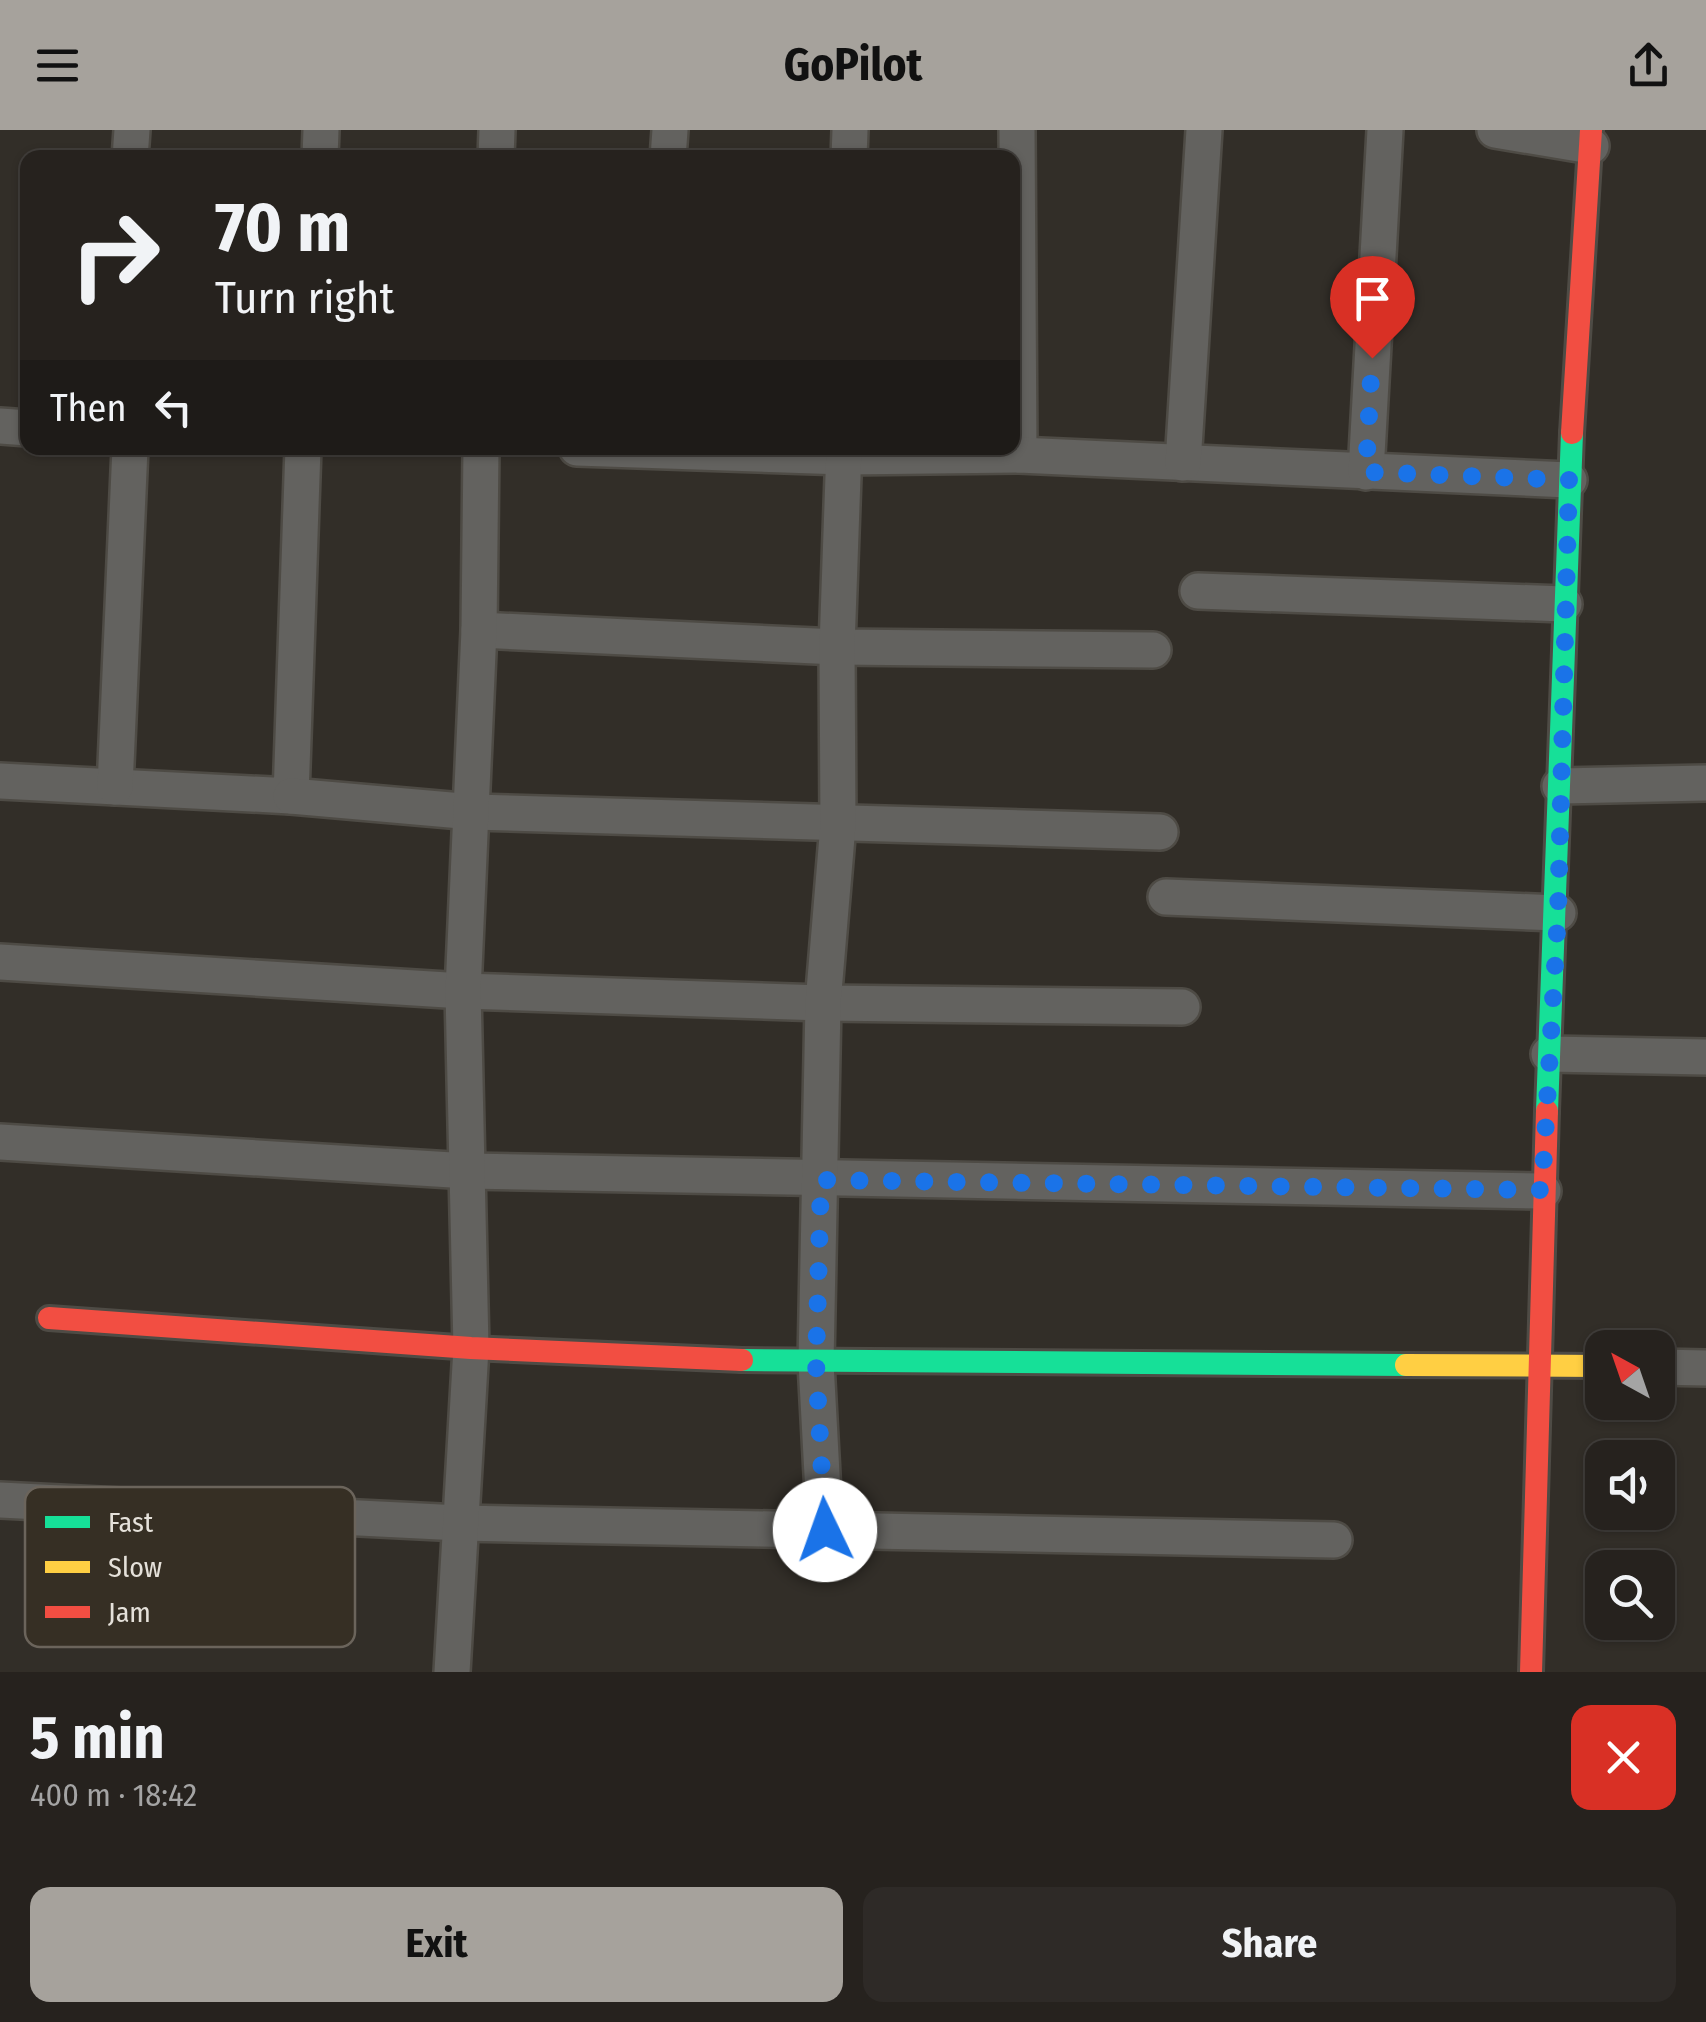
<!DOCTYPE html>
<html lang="en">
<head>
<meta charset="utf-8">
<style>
  body { margin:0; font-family:"Fira Sans Condensed",sans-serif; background:#2e2a27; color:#f1f3f6; height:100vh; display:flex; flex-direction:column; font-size:38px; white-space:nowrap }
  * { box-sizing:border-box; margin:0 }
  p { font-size:32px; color:#a4a4a4 }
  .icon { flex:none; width:55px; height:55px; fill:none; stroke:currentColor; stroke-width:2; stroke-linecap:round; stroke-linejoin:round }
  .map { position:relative; height:1542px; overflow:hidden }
  .panel { display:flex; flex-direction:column; background:#26221e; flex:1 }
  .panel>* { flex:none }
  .hud { position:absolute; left:20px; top:20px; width:1000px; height:305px; border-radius:20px; box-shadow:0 2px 8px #0004,0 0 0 2px #423f3c; background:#26221e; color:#f1f3f6; overflow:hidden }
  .needle { width:65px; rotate:320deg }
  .buttons { position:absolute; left:1585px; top:1200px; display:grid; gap:20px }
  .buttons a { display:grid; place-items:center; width:90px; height:90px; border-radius:20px; background:#26221e; box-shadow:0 2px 8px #0004,0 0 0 2px #423f3c; font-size:50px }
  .pin { position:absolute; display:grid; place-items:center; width:85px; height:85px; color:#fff; margin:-102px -42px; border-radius:50% 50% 50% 0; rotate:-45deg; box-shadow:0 0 10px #0007 }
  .pin .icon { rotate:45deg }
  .me { position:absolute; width:110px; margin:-55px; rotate:357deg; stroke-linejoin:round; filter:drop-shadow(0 0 8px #0008) }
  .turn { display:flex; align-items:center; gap:35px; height:210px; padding:0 30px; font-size:45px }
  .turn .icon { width:130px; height:130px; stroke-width:2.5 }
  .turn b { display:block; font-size:70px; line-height:85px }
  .then { display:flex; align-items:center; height:95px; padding:0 30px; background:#0003; gap:20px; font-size:38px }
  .round { display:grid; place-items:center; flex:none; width:105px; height:105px; border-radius:20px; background:#2e2a27 }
  .head { display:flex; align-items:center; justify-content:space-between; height:170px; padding:0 30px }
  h1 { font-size:60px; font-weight:700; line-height:75px }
  .cta { display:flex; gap:20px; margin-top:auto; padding:20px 30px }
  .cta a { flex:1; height:115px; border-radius:20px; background:#a6a29c; color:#111; font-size:40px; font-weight:700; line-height:115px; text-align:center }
  .cta a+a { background:#2e2a27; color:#f1f3f6 }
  header { display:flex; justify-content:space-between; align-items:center; height:130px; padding:0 30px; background:#a6a29c; color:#111; font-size:45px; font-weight:700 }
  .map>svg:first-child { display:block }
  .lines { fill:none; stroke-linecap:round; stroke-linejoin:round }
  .street-casing { stroke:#4e4b45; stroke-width:40 }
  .fast-casing { stroke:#4e4b45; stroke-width:28 }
  .slow-casing { stroke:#4e4b45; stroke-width:28 }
  .jam-casing { stroke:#4e4b45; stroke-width:28 }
  .street { stroke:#63625f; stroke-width:35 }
  .fast { stroke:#16e098; stroke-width:22 }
  .slow { stroke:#ffcf43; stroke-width:22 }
  .jam { stroke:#f24e42; stroke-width:22 }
  .route { stroke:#1a73e8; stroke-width:18; stroke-dasharray:0 32.4 }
  .key { fill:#362f24; stroke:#6b645b; stroke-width:2.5 }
  .key-label { font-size:28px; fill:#e5e1da }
</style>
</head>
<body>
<header><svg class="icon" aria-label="menu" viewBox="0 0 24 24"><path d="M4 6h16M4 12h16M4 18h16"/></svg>GoPilot<svg class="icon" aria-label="share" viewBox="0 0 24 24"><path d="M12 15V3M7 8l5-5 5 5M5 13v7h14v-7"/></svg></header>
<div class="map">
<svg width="1706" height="1542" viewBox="0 0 1706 1542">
  <rect width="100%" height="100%" fill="#322e28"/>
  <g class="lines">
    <defs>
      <g id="street">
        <polyline points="1017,0 1019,325"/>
        <polyline points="1495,0 1591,16"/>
        <polyline points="130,28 132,0"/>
        <polyline points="320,28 321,0"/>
        <polyline points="496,28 497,0"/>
        <polyline points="668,28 670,0"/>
        <polyline points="849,28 850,0"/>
        <polyline points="0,296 28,298"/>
        <polyline points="577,318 844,327 1019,325 1569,350"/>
        <polyline points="1183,333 1204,0"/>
        <polyline points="1366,342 1385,0"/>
        <polyline points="1198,461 1564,474"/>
        <polyline points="479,500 837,517 1153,520"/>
        <polyline points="0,651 291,666 303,318"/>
        <polyline points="1560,656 1706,653"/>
        <polyline points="115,657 130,318"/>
        <polyline points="291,666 473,682 1160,702"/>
        <polyline points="1166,767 1558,783"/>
        <polyline points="0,832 463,861 823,873 1182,877"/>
        <polyline points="1549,924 1706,927"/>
        <polyline points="0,1012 468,1041 1543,1061"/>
        <polyline points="1658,1237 1706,1238"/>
        <polyline points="0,1370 460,1393 1334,1410"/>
        <polyline points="825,1400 816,1233 823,873 838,695 837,517 844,318"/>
        <polyline points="452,1542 471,1218 463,861 479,500 481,318"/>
      </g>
      <g id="fast">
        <polyline points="1547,981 1572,303"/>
        <polyline points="742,1230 1406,1235"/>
      </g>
      <polyline id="slow" points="1406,1235 1602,1236"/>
      <g id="jam">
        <polyline points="1572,303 1591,0"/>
        <polyline points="49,1188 471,1218 742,1230"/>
        <polyline points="1531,1542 1547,981"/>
      </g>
    </defs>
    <use href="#street" class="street-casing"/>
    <use href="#fast" class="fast-casing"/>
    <use href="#slow" class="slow-casing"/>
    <use href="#jam" class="jam-casing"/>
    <use href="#street" class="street"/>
    <use href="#fast" class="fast"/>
    <use href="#slow" class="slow"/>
    <use href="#jam" class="jam"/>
  </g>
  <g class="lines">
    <polyline class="route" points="825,1400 816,1233 821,1050 1542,1060 1558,784 1569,350 1366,342 1372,228"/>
  </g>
  <rect x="25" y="1357" width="330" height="160" rx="15" class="key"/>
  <rect x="45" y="1386" width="45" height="12" fill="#16e098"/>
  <rect x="45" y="1431" width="45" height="12" fill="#ffcf43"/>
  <rect x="45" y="1476" width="45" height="12" fill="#f24e42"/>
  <g class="key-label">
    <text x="108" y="1402">Fast</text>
    <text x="108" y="1447">Slow</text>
    <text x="108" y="1492">Jam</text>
  </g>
</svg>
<div class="buttons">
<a><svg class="needle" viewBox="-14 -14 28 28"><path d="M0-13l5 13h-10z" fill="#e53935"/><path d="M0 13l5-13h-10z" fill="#a4a4a4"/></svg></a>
<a><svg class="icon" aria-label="sound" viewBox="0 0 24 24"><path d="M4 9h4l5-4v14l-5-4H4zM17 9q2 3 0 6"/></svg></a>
<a><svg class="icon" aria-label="search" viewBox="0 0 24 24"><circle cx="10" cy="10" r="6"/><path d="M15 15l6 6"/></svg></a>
</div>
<div class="pin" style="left:1372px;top:228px;background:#d93025"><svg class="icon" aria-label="arrive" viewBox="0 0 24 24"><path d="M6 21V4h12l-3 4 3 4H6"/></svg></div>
<svg class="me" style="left:825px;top:1400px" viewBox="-20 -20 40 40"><circle r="19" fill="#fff"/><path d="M0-13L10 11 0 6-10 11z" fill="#1a73e8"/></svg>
<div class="hud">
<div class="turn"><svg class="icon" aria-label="right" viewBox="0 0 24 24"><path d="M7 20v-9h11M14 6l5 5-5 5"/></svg><div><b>70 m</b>Turn right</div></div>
<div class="then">Then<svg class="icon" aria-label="left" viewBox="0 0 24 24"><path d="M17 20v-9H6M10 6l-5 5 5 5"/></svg></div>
</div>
</div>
<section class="panel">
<div class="head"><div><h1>5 min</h1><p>400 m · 18:42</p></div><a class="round" style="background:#d93025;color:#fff"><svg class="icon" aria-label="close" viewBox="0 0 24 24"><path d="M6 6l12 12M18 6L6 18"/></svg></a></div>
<div class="cta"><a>Exit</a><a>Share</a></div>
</section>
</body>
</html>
